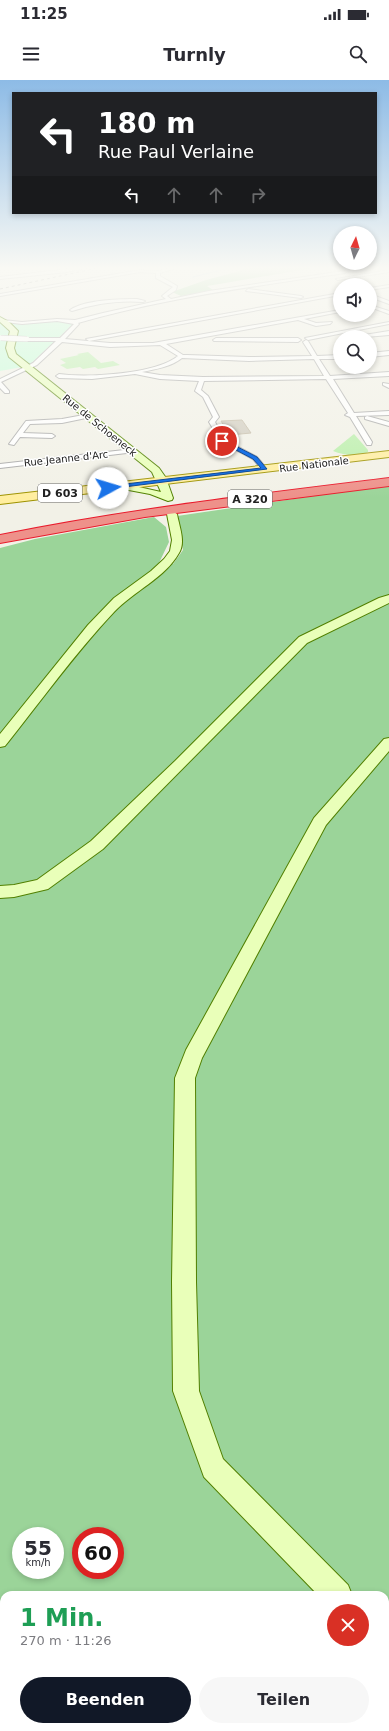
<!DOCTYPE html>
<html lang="de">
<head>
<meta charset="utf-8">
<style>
  body { margin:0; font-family:"DejaVu Sans",sans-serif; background:#f7f7f7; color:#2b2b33; height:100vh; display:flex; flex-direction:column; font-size:15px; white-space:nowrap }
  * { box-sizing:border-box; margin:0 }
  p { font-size:13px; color:#7c7c81 }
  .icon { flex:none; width:22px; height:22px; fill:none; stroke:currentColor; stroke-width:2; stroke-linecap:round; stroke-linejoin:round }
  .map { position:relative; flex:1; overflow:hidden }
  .sheet { position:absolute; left:0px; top:1511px; width:389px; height:140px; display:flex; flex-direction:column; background:#fff; border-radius:12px 12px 0 0; box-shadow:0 2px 6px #0003 }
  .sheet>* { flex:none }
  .top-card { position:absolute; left:12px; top:12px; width:365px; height:122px; border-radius:0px; box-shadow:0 2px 6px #0003; background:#202124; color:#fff; overflow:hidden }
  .needle { width:26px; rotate:5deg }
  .tools { position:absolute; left:333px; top:146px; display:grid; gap:8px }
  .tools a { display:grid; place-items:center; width:44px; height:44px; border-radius:50%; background:#fff; box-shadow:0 2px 6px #0003; font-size:20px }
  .speed { position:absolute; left:12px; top:1447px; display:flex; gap:8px; font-size:20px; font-weight:700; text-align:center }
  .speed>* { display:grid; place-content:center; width:52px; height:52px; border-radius:50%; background:#fff; box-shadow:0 2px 6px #0003; line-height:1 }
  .speed small { font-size:10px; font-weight:400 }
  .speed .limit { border:6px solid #d22; background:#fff; color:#111 }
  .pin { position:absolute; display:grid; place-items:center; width:34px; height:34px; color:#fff; margin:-17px; border:2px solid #fff; border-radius:50%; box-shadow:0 1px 4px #0007 }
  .me { position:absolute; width:44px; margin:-22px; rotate:84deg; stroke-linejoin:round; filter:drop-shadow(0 0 3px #0008) }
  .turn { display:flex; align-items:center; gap:14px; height:84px; padding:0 20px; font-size:18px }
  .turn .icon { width:52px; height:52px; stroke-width:2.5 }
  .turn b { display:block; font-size:28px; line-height:34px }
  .lanes { display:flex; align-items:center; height:38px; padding:0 20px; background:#0003; justify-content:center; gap:20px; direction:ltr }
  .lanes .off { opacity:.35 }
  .round { display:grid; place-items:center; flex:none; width:42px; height:42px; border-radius:21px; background:#f7f7f7 }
  .head { display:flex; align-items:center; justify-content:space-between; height:68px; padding:0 20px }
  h1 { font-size:24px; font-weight:700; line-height:30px; color:#1e9e55 }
  .action { display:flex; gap:8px; margin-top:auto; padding:8px 20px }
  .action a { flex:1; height:46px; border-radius:24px; background:#111827; color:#fff; font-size:16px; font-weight:700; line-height:46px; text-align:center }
  .action a+a { background:#f7f7f7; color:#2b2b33 }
  .status { display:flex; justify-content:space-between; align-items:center; height:28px; padding:0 20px; background:#fff; direction:ltr }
  .status svg { height:11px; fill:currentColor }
  header { display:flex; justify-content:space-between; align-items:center; height:52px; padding:0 20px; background:#fff; font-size:18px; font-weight:700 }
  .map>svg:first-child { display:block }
  .grass { fill:#baefaa }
  .forest { fill:#9bd499; fill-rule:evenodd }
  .park { fill:#c2fed6 }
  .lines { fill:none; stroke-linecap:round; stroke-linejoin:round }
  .stream { stroke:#a4c5e3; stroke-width:1 }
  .building { fill:#d2cdc0; stroke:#c5bca8 }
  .street-casing { stroke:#a8a8a8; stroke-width:2 }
  .secondary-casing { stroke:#518000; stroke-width:2 }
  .primary-casing { stroke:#9e9200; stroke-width:2 }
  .highway-casing { stroke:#e91b2c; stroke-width:2 }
  .street { fill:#fff; fill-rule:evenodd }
  .secondary { fill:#e9ffb9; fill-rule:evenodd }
  .primary { fill:#ffee9f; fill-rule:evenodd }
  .highway { fill:#ee918a; fill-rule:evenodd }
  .rail { stroke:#6f6f6f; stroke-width:1; stroke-dasharray:3 3; stroke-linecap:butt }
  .street-bridge-casing { stroke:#a8a8a8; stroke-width:6; stroke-linecap:butt }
  .street-bridge { stroke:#fff; stroke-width:5 }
  .route { fill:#1a73e8; stroke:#114b97 }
  .labels { text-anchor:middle; stroke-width:3; stroke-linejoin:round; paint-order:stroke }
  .far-street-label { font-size:10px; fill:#212121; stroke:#fff }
  .shield { fill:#fff; stroke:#646464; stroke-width:1 }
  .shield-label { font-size:11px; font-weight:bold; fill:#212121 }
</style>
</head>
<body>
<div class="status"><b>11:25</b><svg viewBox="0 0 49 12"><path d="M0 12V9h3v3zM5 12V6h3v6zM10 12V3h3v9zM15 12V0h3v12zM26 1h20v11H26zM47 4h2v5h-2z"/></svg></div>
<header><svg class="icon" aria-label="menu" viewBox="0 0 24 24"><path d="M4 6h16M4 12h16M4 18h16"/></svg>Turnly<svg class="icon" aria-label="search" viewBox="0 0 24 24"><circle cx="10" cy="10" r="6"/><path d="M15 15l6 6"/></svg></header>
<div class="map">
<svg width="389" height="1651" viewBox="0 0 389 1651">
  <rect width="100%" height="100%" fill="#f2f1e7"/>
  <g class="grass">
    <polygon points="88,272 101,283 113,281 120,285 98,289 95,287 83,289 80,287 67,289 60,285 66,283 60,279 79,275 77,274"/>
    <path d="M354,354l14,16v2c-9,6 -25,3 -35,-1z"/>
  </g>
  <g class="forest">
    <polygon points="246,187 320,187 207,206 213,210 181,216 172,212 206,200 240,191"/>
    <path d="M389,405v1246h-389v-1183l35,-9 119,-22 12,10 3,15 -11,23 15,-1 10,-14 -6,-34zM21,1456h34v34h-34zM81,1456h34v34h-34zM4,1515h381v132h-381z"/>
  </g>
  <polygon class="park" points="56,241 71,243 72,245 28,286 0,291 0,242 18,243"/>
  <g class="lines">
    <polyline class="stream" points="193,197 233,187"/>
  </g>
  <polygon class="building" points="242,340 251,353 230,355 221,341"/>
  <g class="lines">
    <defs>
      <g id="street">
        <polygon points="84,187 90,187 67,192 0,199 0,197"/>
        <path d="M174,187h5l-19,6v3l17,10 -1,4 -9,6 4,3 38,-8 135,-20 6,-4h4l-9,6c-89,13 -180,25 -267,50l1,1 -14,15 45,4h43l187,-33v2l-36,7 12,4 16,-1 -2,2 -14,2 -18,-6 -132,24 17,11h4l62,2 63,-1 -9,-14 3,-2 2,1 9,15 23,-1v4h-21l11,17 59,-4v4l-56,3 21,34 35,-2v4l-33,1 16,26 -1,3h-4l-17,-28 -5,-2 3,-2 -22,-34 -122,2 -3,9 7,6 11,21 -4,5 10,18 32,17 10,12 -3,2 -2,-1 -9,-11 -32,-17 -12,-20 4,-5 -10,-20 -8,-6 4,-10 -39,-2 -25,-5 -43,5 -33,-1 -3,-2 3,-2c28,4 97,0 119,-18l-18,-11 -50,2 -48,-5 -25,23 -36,17 8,9v2h-4l-5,-5v-9l33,-16 23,-22h-29l-2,-1v-2h35l14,-14 -17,-3 -35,3 -17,-2 -2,-2 19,2 35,-3 18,1 28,-7 63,-14 -4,-3 11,-9 -17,-9v-5l-16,-1 -140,24v-2l140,-24 18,1zM182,278l67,3 65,-2 10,17 -121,1 -43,-2 -18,-3c14,-3 29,-5 40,-14z"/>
        <polygon points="389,190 389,192 338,200 336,199"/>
        <polygon points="389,205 389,207 370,210 370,208"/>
        <polygon points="248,209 301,216 303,217 301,218 246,211"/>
        <polygon points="340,213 340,215 89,261 86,259"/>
        <polygon points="370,214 389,221 389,224 370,217"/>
        <path d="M137,219l8,2 -2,1c-24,-2 -49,2 -71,9l-2,-1c14,-10 49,-11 67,-11z"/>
        <polygon points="370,225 389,231 389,234 370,227"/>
        <polygon points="389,242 389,244 308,260 305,258"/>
        <polygon points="389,251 389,255 366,257 358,256"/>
        <polygon points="216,258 298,258 301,260 298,262 214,261 213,260"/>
        <polygon points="389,271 389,275 370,277 370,273"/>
        <polygon points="383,303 389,304 389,308 383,305"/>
        <polygon points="89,334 91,335 91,337 62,343 30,344 23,353 52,354 55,356 52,358 20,357 14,365 9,364 26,341 62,339"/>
        <polygon points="367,336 389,342 389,346 365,339 365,337"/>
        <polygon points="133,369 136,371 135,372 0,388 0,384"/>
      </g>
      <g id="secondary">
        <polygon points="0,237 9,242 18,251 14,268 16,274 159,388 166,398 173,418 172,420 168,421 150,414 118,408 116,406 118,404 121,403 161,412 152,392 9,277 6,268 10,251 0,242"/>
        <path d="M172,431l5,3c2,12 9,28 2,39 -14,25 -45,38 -65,59 -39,41 -73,89 -109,134l-5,1v-13l88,-109 26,-27 37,-27 13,-12 6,-8 2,-11 -5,-26z"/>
        <polygon points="389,515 389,523 307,563 103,769 48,809 14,817 0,818 0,806 14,805 37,800 91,761 175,681 299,557 379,518"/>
        <polygon points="389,658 389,671 326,745 202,978 195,998 196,1202 199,1311 223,1379 348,1505 352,1515 318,1515 204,1397 173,1311 172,1202 175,998 186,970 314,738 384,659"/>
        <polygon points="385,1548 389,1550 389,1582 385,1580"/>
      </g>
      <polygon id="primary" points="389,371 389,377 0,424 0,416"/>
      <path id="highway" d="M389,398v8l-244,31 -145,26v-8c129,-26 259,-41 389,-57z"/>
    </defs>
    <use href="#street" class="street-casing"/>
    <use href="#secondary" class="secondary-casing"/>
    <use href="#primary" class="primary-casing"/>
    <use href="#highway" class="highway-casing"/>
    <use href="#street" class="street"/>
    <use href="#secondary" class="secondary"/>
    <use href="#primary" class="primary"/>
    <use href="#highway" class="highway"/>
    <polyline class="rail" points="0,209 102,187"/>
    <defs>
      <polyline id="street-bridge" points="1,258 27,259"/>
    </defs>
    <use href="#street-bridge" class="street-bridge-casing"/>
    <use href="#street-bridge" class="street-bridge"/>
  </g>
  <linearGradient id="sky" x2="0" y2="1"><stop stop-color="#8dbbe6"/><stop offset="0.45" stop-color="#f9f9f4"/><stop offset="1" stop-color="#f9f9f4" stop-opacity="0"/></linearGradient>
  <rect width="389" height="418" fill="url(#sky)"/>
  <polygon class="route" points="221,360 224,360 257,377 267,389 108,409 105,408 108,406 261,388 253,379 221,362"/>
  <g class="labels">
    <g class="far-street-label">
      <text transform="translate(100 345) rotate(39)" y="4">Rue de Schoeneck</text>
      <text transform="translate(66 378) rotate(-6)" y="4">Rue Jeanne d'Arc</text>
      <text transform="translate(314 384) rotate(-7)" y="4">Rue Nationale</text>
    </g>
    <g class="shield">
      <rect x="38" y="404" width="44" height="18" rx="3"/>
      <rect x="228" y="410" width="44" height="18" rx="3"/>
    </g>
    <g class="shield-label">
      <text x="60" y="417">D 603</text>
      <text x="250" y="423">A 320</text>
    </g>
  </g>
</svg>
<div class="tools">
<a><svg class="needle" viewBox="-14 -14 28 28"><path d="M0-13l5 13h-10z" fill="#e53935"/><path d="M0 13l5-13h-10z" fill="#7c7c81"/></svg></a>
<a><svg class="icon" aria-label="sound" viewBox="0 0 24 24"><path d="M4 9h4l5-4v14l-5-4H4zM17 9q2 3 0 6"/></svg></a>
<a><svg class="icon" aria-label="search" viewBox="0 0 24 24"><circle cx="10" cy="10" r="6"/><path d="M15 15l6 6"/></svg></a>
</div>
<div class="speed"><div>55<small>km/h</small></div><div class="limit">60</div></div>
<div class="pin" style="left:222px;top:361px;background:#d93025"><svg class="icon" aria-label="arrive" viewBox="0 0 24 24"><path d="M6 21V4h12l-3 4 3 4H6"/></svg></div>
<svg class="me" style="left:108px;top:408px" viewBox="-20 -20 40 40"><circle r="19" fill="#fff"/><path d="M0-13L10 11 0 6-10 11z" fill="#1a73e8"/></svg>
<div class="top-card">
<div class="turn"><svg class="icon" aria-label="left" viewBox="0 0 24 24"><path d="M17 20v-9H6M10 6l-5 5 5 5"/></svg><div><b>180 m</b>Rue Paul Verlaine</div></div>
<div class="lanes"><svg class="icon" aria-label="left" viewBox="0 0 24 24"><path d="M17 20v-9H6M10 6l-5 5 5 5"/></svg><svg class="icon off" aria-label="ahead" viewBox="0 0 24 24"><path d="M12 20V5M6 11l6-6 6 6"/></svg><svg class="icon off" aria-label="ahead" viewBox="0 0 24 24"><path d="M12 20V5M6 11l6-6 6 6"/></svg><svg class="icon off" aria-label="right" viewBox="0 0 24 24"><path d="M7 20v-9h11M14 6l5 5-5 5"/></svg></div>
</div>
<section class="sheet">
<div class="head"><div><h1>1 Min.</h1><p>270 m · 11:26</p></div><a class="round" style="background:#d93025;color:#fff"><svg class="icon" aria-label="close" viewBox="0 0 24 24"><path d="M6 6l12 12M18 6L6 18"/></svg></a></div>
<div class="action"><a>Beenden</a><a>Teilen</a></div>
</section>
</div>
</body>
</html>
